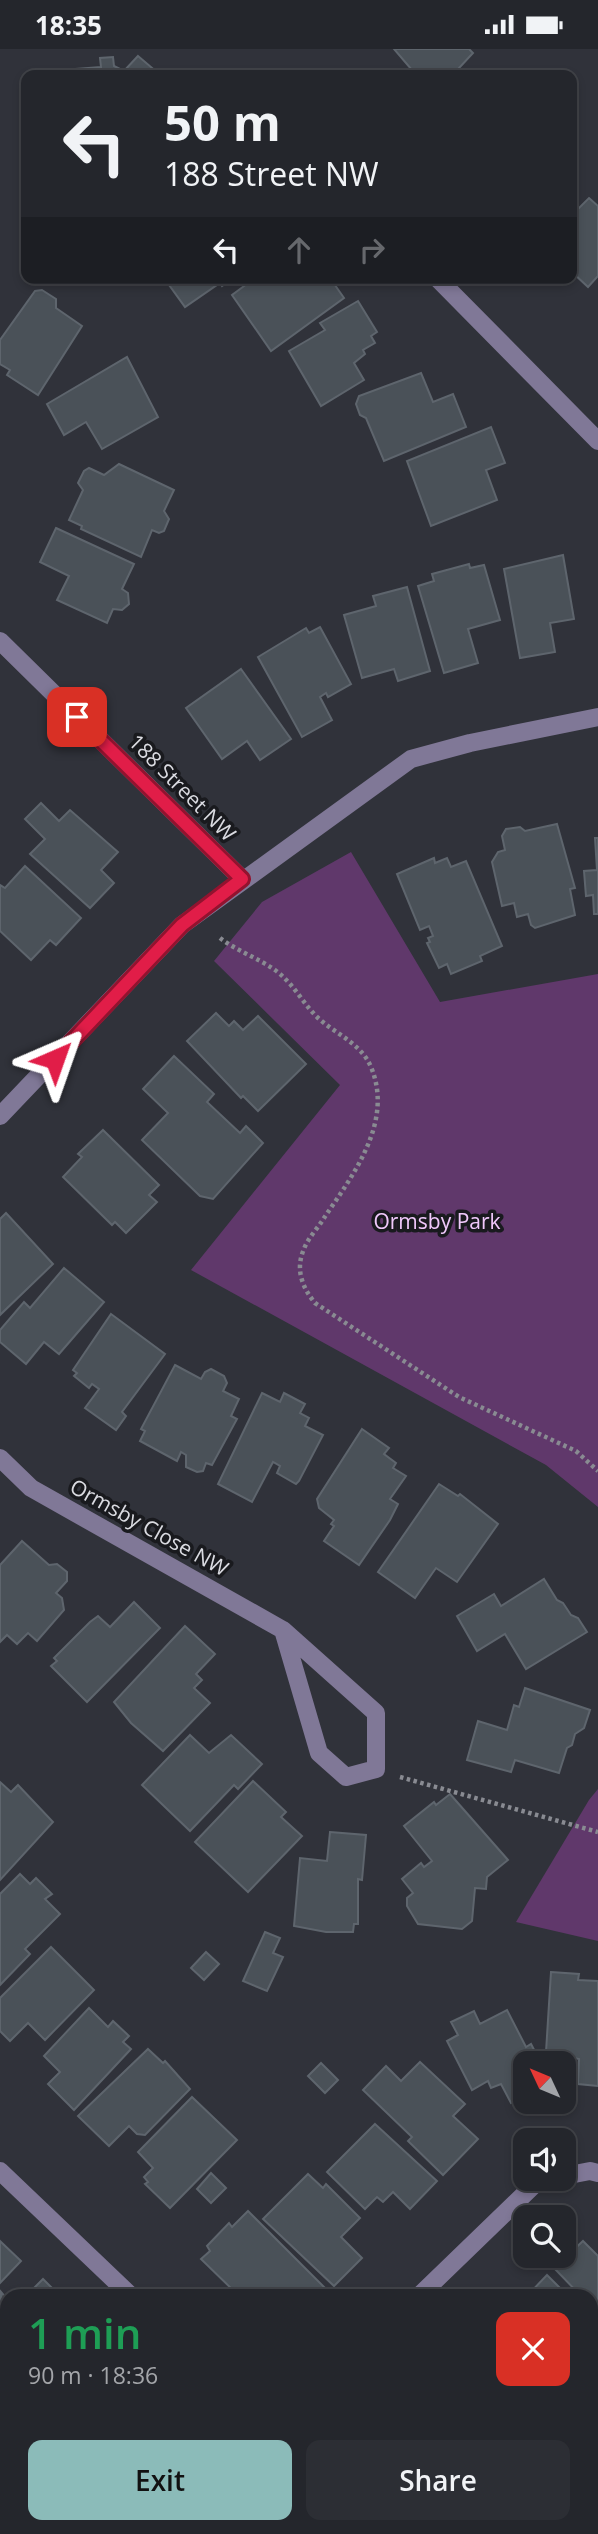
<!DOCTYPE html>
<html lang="en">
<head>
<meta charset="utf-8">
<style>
  body { margin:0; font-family:"Open Sans",sans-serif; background:#2c2e34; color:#f1f3f6; height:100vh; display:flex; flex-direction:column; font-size:26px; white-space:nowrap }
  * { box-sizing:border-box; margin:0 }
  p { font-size:23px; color:#a3a5a9 }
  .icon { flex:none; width:38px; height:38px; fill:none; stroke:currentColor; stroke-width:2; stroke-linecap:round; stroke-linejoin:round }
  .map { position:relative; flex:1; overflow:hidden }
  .drawer { position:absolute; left:0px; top:2240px; width:598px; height:245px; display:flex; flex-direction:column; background:#24262c; border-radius:21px 21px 0 0; box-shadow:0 4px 10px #0003,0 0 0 2px #414348 }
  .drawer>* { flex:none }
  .top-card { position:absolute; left:21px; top:21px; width:556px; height:214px; border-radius:14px; box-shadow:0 4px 10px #0003,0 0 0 2px #414348; background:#24262c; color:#f1f3f6; overflow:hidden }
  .needle { width:46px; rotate:314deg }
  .fabs { position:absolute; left:513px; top:2002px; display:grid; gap:14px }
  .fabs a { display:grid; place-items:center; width:63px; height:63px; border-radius:14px; background:#24262c; box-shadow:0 4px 10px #0003,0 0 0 2px #414348; font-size:35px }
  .pin { position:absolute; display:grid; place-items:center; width:60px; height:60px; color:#fff; margin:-30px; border-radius:14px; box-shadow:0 4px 10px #0006 }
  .me { position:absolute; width:77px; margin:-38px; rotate:43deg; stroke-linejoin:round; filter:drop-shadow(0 0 5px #0008) }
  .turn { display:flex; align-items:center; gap:24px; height:147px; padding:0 28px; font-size:32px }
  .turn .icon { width:91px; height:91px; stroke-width:2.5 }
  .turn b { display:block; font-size:49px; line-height:60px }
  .lanes { display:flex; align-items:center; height:66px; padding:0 28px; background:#0003; justify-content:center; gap:35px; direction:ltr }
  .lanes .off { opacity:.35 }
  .round { display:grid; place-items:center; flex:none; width:74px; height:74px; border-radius:14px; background:#2c2e34 }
  .summary { display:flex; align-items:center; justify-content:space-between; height:119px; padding:0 28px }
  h1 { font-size:42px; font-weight:600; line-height:52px; color:#1e9e55 }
  .cta { display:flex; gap:14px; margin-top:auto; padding:14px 28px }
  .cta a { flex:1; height:80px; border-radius:14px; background:#8bbbb9; color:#111; font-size:28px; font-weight:600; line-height:80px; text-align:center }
  .cta a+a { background:#2c2e34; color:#f1f3f6 }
  .status { display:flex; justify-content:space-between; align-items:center; height:49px; padding:0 35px; background:#24262c; direction:ltr }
  .status svg { height:19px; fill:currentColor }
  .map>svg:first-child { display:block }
  .green { fill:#60386b }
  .building { fill:#4a5158; stroke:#5e656d; stroke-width:2 }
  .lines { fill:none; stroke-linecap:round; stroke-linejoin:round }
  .path { stroke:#898b92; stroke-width:4.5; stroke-dasharray:3.5 3.5; stroke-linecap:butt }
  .minor { stroke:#807897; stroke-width:18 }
  .route-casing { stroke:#92132f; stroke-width:18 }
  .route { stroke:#e11d48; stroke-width:12 }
  .labels { text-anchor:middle; stroke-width:7; stroke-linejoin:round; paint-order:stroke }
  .street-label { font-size:21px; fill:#dadbe1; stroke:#191a1e }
  .park-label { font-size:21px; fill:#f0c8fb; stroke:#191a1e }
</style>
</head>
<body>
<div class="status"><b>18:35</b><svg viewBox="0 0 49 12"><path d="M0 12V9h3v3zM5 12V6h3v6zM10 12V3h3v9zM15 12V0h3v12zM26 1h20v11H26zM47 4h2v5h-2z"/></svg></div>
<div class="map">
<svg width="598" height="2485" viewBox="0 0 598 2485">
  <rect width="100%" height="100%" fill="#30323a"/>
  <g class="green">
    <polygon points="351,803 440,953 598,925 598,1458 546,1416 191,1221 340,1036 214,912 262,853"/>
    <polygon points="598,1740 598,1892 516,1873 589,1751"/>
  </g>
  <g class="building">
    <polygon points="394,0 469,0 473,4 459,19 461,21 456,26 407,26 412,21"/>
    <polygon points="138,7 158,24 156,26 76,26 76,20 101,18 100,9 113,8 114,17 124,22"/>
    <polygon points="589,149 598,157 598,227 588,238 572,223 572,166"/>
    <polygon points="164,229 233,229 222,237 220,234 185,258"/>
    <polygon points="255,229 301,229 303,232 307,229 330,229 344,249 271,302 232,246"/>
    <polygon points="42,241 56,250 56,259 82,277 38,346 7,326 10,321 0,315 0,291 35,242"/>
    <polygon points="358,252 377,283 371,287 375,294 363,301 365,305 354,314 364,331 321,357 289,302 325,281 320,274"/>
    <polygon points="127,308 158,368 102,400 86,373 64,386 47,355"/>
    <polygon points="421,324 433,353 453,345 466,378 384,412 366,369 360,366 356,355 359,347"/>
    <polygon points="491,378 505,414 486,421 497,451 431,477 407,412"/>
    <polygon points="119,415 174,441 164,462 169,470 164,482 159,484 152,481 141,508 81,480 82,477 69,471 83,441 78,434 84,422 89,419 104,426"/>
    <polygon points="56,479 134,515 122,540 128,544 129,555 122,561 113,560 107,574 57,551 69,527 40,513"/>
    <polygon points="563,506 574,570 550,574 555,603 520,609 504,520"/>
    <polygon points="469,515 470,519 484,516 500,571 468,580 478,614 444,624 418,537 434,532 432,525"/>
    <polygon points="407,538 430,622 398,632 394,620 362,629 344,566 376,557 373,547"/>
    <polygon points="320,578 351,635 328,648 326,644 320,648 332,671 302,688 258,608 306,579 309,584"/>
    <polygon points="241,620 291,690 260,711 247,692 222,710 186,659"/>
    <polygon points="41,754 59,772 70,761 118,803 101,821 114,834 90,859 30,805 45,790 25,770"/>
    <polygon points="557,775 575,839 570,840 575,866 535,879 531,876 528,865 517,868 514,854 502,857 492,813 498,803 505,801 502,787 506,780 520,778 525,782"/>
    <polygon points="595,789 598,789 598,865 594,865 593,846 586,847 584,822 597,821"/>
    <polygon points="434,809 435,814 447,809 451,818 466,812 502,897 480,907 482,912 451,925 447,915 439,919 427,894 430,893 428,889 433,887 429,877 420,881 397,825"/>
    <polygon points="25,817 81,869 56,896 50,891 31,911 0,882 0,836 5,839"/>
    <polygon points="216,964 229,977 234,972 243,981 258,967 306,1015 258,1062 243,1047 241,1049 187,992"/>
    <polygon points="174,1007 214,1045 207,1053 240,1084 246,1077 263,1094 213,1150 200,1147 142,1091 168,1064 143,1040"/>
    <polygon points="103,1081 159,1136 149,1146 157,1153 126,1184 115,1173 112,1176 63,1128 82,1108 78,1105"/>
    <polygon points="6,1164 53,1215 0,1266 0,1170"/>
    <polygon points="64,1219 104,1253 59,1305 44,1293 26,1315 0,1293 0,1281 24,1253 30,1259"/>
    <polygon points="111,1265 165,1305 122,1363 126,1367 116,1381 85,1359 99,1340 92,1335 89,1339 74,1327 77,1324 73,1321"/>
    <polygon points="175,1316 201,1330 205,1323 211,1320 224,1327 227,1334 223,1342 239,1350 231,1367 237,1370 212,1416 206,1414 203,1422 197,1423 186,1418 186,1406 181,1403 177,1412 140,1392 145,1382 141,1380"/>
    <polygon points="262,1344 280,1353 284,1344 305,1355 300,1364 309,1369 305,1377 323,1386 299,1432 296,1435 277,1424 280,1417 273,1413 252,1453 218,1435"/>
    <polygon points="362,1380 389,1399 384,1405 396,1414 393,1419 406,1427 390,1450 398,1455 390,1471 359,1516 324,1492 334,1477 331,1475 334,1471 319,1459 317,1450"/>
    <polygon points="439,1435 458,1447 460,1445 498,1475 457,1533 436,1519 415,1549 378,1523"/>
    <polygon points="22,1492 49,1516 57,1515 67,1523 67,1532 56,1544 62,1549 64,1561 37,1592 28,1584 17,1595 7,1586 0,1593 0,1516"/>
    <polygon points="544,1530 557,1551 563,1554 571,1566 578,1569 587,1583 526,1620 505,1585 477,1602 457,1567 494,1545 501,1557"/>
    <polygon points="134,1553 160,1579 87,1653 51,1617 57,1612 54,1609 90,1573 98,1567 110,1578"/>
    <polygon points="185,1577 215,1605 196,1625 202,1631 194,1639 210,1654 163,1702 131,1674 114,1653"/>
    <polygon points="525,1639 590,1661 584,1679 575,1685 572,1696 567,1699 559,1724 515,1711 511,1723 467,1711 478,1672 507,1681 514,1656 519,1658"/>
    <polygon points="190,1686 209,1704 231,1686 262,1715 238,1740 234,1736 190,1782 142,1736"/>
    <polygon points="253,1732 286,1763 281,1768 302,1787 248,1843 195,1793"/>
    <polygon points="0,1733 11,1743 18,1736 53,1773 0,1831"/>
    <polygon points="450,1745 508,1811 487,1828 486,1840 475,1839 472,1872 462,1880 418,1875 407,1857 407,1849 413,1844 402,1830 421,1814 424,1818 432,1812 404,1777 434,1753 436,1756"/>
    <polygon points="330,1783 366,1786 362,1831 358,1830 358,1875 354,1875 353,1883 326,1883 294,1877 300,1809 327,1812"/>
    <polygon points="20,1825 30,1835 36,1829 52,1845 45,1850 60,1865 25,1900 30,1905 0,1936 0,1845"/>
    <polygon points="265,1883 280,1889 273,1904 283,1908 267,1942 243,1932"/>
    <polygon points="51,1898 94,1941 45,1991 28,1974 10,1992 0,1982 0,1949"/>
    <polygon points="206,1903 219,1915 204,1931 191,1919"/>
    <polygon points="551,1923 579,1925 578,1931 598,1932 598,2037 578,2035 579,2010 546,2003"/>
    <polygon points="89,1959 108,1978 113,1972 129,1987 123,1993 131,2000 74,2061 48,2035 60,2023 44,2007"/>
    <polygon points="507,1961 526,1998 531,1995 541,2014 525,2014 525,2047 511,2054 501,2035 491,2039 488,2032 472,2041 447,1992 458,1986 451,1973 474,1962 480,1975"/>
    <polygon points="148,2000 163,2014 165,2012 190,2040 145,2086 137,2085 129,2077 109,2097 78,2067"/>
    <polygon points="420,2013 465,2055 453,2067 478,2090 443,2126 408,2092 412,2088 363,2041 386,2017 401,2032"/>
    <polygon points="321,2014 338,2031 325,2044 308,2027"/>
    <polygon points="192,2048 237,2091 170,2159 145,2135 148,2133 144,2128 153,2119 138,2103"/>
    <polygon points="375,2075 437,2132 410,2160 393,2143 383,2153 377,2148 365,2160 327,2123"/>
    <polygon points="211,2124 226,2139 211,2154 197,2140"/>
    <polygon points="308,2125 323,2139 326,2135 360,2169 341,2188 362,2209 334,2237 263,2170"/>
    <polygon points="248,2162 327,2241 321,2247 239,2247 201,2210 210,2202 207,2197 229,2174 232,2178"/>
    <polygon points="0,2192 21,2212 0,2234"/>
    <polygon points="583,2192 598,2207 598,2264 592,2257 592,2247 581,2247 554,2219"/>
    <polygon points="547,2226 568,2247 527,2247"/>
    <polygon points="43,2230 60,2247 26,2247"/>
    <polygon points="1,2243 7,2250 7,2319 0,2326"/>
    <polygon points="592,2281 598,2287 598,2302 592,2316"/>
    <polygon points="7,2444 7,2478 76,2478 69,2485 7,2485 0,2478 0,2451"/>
    <polygon points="300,2478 358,2478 365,2485 307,2485"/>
    <polygon points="369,2478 429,2478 426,2482 429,2485 376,2485"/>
  </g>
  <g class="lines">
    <g class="path">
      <path d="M220,889c17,13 38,20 55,32 18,13 27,32 42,47 18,17 44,26 54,50 23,55 -18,108 -47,151 -6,10 -16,20 -20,31 -9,20 -2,38 11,54l144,94 117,54 22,20"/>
      <polyline points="400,1728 598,1783"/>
    </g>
    <g class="minor">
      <polyline points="437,229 598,392"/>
      <polyline points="0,592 242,830"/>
      <polyline points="0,1067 182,876 411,710 470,694 598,668"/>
      <polyline points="0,1409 31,1439 283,1581 376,1664 376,1720 346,1728 319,1704 283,1581"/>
      <polyline points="0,2122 131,2247"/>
      <polyline points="564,2127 590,2122 598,2124"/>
      <polyline points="419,2247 538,2132 549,2130"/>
      <polyline points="172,2485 179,2478"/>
    </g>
  </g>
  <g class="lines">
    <defs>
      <polyline id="route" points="55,1010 182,876 242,830 77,668"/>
    </defs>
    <use href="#route" class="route-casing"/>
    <use href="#route" class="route"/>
  </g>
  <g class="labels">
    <g class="street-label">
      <text transform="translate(182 739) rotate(45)" y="7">188 Street NW</text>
      <text transform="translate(149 1479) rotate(29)" y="7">Ormsby Close NW</text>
    </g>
    <g class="park-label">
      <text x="437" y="1180">Ormsby Park</text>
    </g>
  </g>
</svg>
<div class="fabs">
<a><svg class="needle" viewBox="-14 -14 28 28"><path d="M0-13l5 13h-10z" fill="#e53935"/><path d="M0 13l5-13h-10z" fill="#a3a5a9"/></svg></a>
<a><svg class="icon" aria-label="sound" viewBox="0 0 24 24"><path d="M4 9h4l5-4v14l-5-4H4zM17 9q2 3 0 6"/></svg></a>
<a><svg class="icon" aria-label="search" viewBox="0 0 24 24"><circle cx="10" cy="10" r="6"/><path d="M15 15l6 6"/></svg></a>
</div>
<div class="pin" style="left:77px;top:668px;background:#d93025"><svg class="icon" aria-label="arrive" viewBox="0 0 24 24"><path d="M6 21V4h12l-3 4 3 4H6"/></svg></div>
<svg class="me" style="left:55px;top:1010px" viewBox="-20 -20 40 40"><path d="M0-17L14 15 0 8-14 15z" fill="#e11d48" stroke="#fff" stroke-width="4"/></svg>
<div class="top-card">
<div class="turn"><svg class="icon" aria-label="left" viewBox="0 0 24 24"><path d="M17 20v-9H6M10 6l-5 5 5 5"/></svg><div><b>50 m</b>188 Street NW</div></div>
<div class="lanes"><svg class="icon" aria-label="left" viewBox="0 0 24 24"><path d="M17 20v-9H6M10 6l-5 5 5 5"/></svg><svg class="icon off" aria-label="ahead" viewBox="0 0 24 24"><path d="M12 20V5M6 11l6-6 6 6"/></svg><svg class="icon off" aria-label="right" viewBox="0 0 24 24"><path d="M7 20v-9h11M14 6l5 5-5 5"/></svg></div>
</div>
<section class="drawer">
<div class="summary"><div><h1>1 min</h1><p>90 m · 18:36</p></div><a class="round" style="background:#d93025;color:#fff"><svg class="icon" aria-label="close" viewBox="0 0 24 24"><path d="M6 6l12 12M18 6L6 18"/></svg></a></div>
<div class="cta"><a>Exit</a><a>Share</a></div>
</section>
</div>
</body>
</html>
